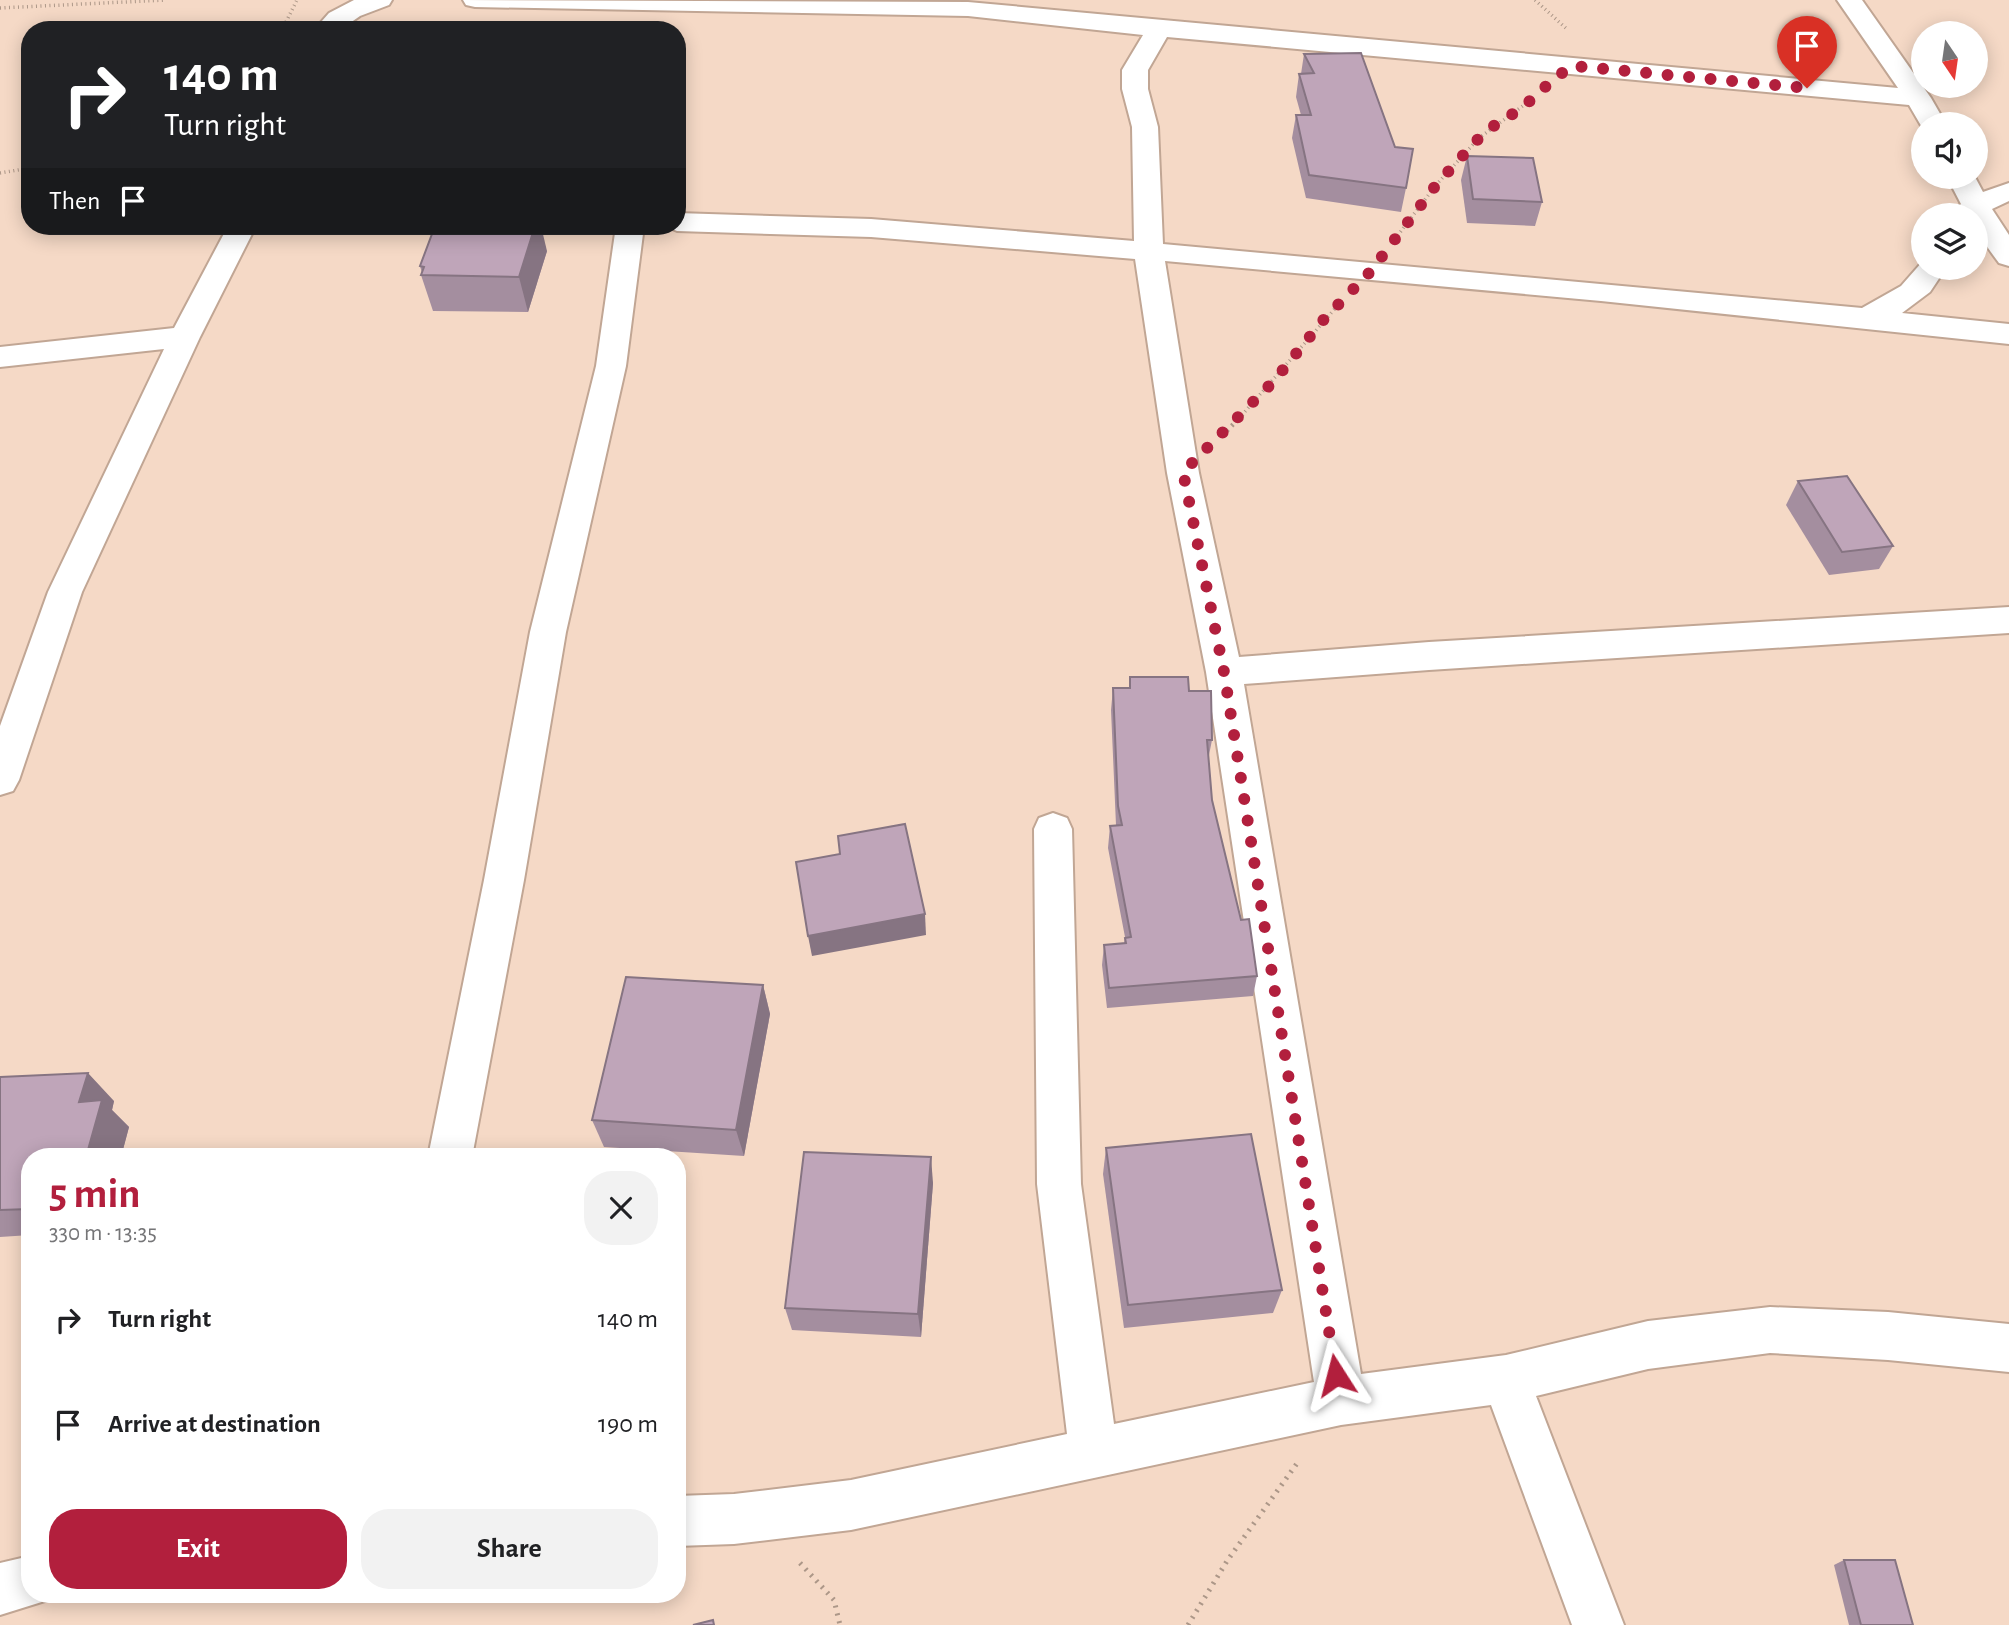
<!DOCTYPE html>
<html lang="en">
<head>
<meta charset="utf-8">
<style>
  body { margin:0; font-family:"Alegreya Sans",sans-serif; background:#f2f2f2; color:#202124; height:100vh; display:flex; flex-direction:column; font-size:26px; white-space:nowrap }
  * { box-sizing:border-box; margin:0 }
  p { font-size:23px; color:#757577 }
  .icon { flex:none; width:38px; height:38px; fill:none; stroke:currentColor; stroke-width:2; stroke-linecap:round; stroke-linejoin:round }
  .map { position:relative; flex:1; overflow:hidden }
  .drawer { position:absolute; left:21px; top:1148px; width:665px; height:455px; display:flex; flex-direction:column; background:#fff; border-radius:28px; box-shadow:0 4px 18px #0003 }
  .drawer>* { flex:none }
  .hud { position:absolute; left:21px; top:21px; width:665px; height:214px; border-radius:28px; box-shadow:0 4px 18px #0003; background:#202124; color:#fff; overflow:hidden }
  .needle { width:46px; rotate:167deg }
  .buttons { position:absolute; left:1911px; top:21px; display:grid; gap:14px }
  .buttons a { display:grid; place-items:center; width:77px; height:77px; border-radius:50%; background:#fff; box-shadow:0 4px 18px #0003; font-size:35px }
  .pin { position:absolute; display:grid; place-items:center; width:60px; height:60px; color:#fff; margin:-72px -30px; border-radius:50% 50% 50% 0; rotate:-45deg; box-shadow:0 0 7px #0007 }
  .pin .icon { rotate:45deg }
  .me { position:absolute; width:77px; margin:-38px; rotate:351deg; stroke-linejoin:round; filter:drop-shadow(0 0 5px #0008) }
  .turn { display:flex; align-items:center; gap:24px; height:147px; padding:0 28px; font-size:32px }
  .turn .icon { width:91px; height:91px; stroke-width:2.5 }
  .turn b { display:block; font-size:49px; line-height:60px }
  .then { display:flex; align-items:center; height:66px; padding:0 28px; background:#0003; gap:14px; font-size:26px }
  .round { display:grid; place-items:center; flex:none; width:74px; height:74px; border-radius:28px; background:#f2f2f2 }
  .overview { display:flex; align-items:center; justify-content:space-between; height:119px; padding:0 28px }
  h1 { font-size:42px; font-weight:700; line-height:52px; color:#b21f3d }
  .primary-button { display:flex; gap:14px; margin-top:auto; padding:14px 28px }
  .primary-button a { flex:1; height:80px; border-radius:28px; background:#b21f3d; color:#fff; font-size:28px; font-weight:700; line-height:80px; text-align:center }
  .primary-button a+a { background:#f2f2f2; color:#202124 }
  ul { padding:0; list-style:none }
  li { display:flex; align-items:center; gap:21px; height:105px; padding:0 28px }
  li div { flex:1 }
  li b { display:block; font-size:26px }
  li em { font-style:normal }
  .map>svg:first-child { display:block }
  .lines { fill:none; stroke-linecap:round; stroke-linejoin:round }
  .minor-casing { stroke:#c1a694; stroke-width:4 }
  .path-far2 { stroke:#ac9788; stroke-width:3.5; stroke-dasharray:1 3.5; stroke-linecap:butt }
  .path-far1 { stroke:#ac9788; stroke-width:4.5; stroke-dasharray:2 5; stroke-linecap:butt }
  .path { stroke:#ac9788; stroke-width:5; stroke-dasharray:2 6; stroke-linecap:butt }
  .minor { fill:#fff; fill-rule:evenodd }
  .wall { fill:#a48e9f }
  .shaded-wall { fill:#867482 }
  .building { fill:#bfa5b9; stroke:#867482; stroke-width:2 }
  .route { stroke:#b21f3d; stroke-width:12; stroke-dasharray:0 21.6 }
</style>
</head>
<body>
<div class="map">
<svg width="2009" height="1625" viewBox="0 0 2009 1625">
  <rect width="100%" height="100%" fill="#f5d9c6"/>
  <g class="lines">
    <defs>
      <g id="minor">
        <polygon points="354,0 392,0 389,5 360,16 340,30 314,30 329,13"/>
        <polygon points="463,0 968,2 1898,88 1837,0 1862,0 1931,98 1946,124 1923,124 1923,129 1909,105 1167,37 1148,70 1148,89 1158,127 1163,244 1862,308 1901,286 1923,261 1923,268 1946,268 1930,292 1902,313 2009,324 2009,344 1601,301 1165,261 1199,473 1239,657 1429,642 2009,607 2009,633 1429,670 1244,684 1361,1374 1506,1355 1648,1321 1770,1307 1888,1312 2009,1324 2009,1372 1888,1360 1770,1353 1648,1369 1536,1396 1624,1625 1572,1625 1491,1405 1341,1425 851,1530 734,1544 677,1546 677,1496 734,1494 851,1480 1067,1434 1037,1184 1034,829 1039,818 1053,813 1067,818 1072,829 1081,1184 1114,1424 1314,1382 1206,672 1167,473 1135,259 871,237 677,231 665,226 677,226 677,213 871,219 1134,241 1132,127 1122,89 1122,70 1143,35 968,16 475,7 466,5"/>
        <path d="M1947,177h28l8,15 26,-9v18l-17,8 17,26v31l-10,-3c-11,-15 -23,-29 -23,-48h-27l12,-11z"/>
        <polygon points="228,226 256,226 200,337 82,592 19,780 13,791 0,795 0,726 48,592 164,349 0,367 0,347 174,328"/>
        <polygon points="616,226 644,226 626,366 566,632 524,880 472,1157 428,1157 484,880 530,632 596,366"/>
        <polygon points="30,1556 30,1594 51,1594 48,1600 0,1615 0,1563"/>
      </g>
    </defs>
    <use href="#minor" class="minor-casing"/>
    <g class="path-far2">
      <polyline points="1535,0 1568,30"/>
      <polyline points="0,8 166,0"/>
      <polyline points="282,30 297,0"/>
      <polyline points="0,173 30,168"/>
      <polyline points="1395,239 1436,185 1479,138 1535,97"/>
      <polyline points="1242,415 1339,304"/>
    </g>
    <polyline class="path-far1" points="1222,436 1243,414"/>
    <g class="path">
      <polyline points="800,1563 834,1600 840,1625"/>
      <polyline points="1188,1625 1227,1561 1298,1462"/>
    </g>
    <use href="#minor" class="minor"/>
  </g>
  <g class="wall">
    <polygon points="1304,54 1406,188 1401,212 1306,198 1292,138 1296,115 1301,115 1296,97 1299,74 1301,74"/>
    <polygon points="1467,156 1542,202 1535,226 1467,223 1461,180"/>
    <polygon points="547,251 528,312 433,311 421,275 422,273 420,266"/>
    <polygon points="1798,481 1893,546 1879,569 1829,575 1786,505"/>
    <polygon points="1130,677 1189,691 1212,740 1208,760 1212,800 1241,920 1257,976 1253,996 1107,1008 1102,965 1104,945 1124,943 1125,937 1108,848 1110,826 1116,825 1111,710 1113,688 1129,688"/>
    <polygon points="763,985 770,1014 744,1156 604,1147 592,1120"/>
    <polygon points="0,1077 114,1101 112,1110 129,1127 121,1157 30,1157 30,1235 0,1237"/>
    <polygon points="1106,1148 1282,1290 1273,1313 1124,1328 1103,1174"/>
    <polygon points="933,1183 921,1337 792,1330 785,1308"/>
    <polygon points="1844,1560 1913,1625 1849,1625 1834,1565"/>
  </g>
  <g class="shaded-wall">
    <polygon points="535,226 541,226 547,251 528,312 519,277"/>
    <polygon points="925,914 926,935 812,956 808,936"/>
    <polygon points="763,985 770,1014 744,1156 736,1130"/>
    <polygon points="88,1073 114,1101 112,1110 129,1127 121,1157 86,1157 79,1102"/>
    <polygon points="931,1157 933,1183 921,1337 918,1314"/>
  </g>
  <g class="building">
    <polygon points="1361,53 1395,147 1413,149 1406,188 1309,175 1296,115 1311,115 1299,74 1314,73 1304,54"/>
    <polygon points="1467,156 1533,158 1542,202 1473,199"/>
    <polygon points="435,226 535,226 519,277 421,275 424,267 420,266"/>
    <polygon points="1847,476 1893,546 1842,552 1798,481"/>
    <polygon points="1130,677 1188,677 1189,691 1211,691 1212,740 1207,740 1212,800 1241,920 1249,919 1257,976 1109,988 1104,945 1126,943 1125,938 1131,937 1110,826 1122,825 1118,806 1113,688 1130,688"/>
    <polygon points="905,824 925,914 808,936 796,862 840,854 838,836"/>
    <polygon points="626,977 763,985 736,1130 592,1120"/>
    <polygon points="88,1073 79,1102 102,1100 86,1157 30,1157 30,1209 0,1210 0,1077"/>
    <polygon points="1251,1134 1282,1290 1128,1305 1106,1148"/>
    <polygon points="804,1152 931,1157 918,1314 785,1308"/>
    <polygon points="1844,1560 1895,1560 1913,1625 1861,1625"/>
    <polygon points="713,1620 714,1625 693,1625"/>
  </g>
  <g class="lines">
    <polyline class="route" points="1336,1375 1224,672 1183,472 1274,381 1325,318 1371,271 1436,185 1479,138 1495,125 1522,108 1556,77 1573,66 1807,88"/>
  </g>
</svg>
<div class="buttons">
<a><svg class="needle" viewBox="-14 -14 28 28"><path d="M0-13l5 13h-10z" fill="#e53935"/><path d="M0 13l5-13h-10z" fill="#757577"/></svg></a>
<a><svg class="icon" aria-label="sound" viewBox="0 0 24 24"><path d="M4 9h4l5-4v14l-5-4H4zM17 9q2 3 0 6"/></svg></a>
<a><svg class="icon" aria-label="layers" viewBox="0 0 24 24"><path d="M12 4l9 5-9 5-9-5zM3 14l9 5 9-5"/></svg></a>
</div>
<div class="pin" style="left:1807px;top:88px;background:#d93025"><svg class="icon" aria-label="arrive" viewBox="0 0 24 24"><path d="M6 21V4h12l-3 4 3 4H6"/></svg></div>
<svg class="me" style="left:1336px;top:1375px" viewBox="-20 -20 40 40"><path d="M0-17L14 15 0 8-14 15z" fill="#b21f3d" stroke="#fff" stroke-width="4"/></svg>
<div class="hud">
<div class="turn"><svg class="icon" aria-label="right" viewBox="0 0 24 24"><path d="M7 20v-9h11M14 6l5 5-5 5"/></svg><div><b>140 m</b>Turn right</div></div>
<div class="then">Then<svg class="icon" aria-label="arrive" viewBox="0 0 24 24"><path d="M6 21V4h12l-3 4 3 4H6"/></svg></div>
</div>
<section class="drawer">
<div class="overview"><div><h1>5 min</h1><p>330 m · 13:35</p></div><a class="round"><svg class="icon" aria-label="close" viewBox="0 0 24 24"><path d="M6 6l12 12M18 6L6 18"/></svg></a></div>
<ul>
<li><svg class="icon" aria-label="right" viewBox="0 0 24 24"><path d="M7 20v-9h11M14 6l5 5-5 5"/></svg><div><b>Turn right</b></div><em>140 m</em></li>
<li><svg class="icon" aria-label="arrive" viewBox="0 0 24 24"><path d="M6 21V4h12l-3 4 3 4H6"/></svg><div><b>Arrive at destination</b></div><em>190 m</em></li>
</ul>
<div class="primary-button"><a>Exit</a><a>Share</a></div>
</section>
</div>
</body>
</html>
